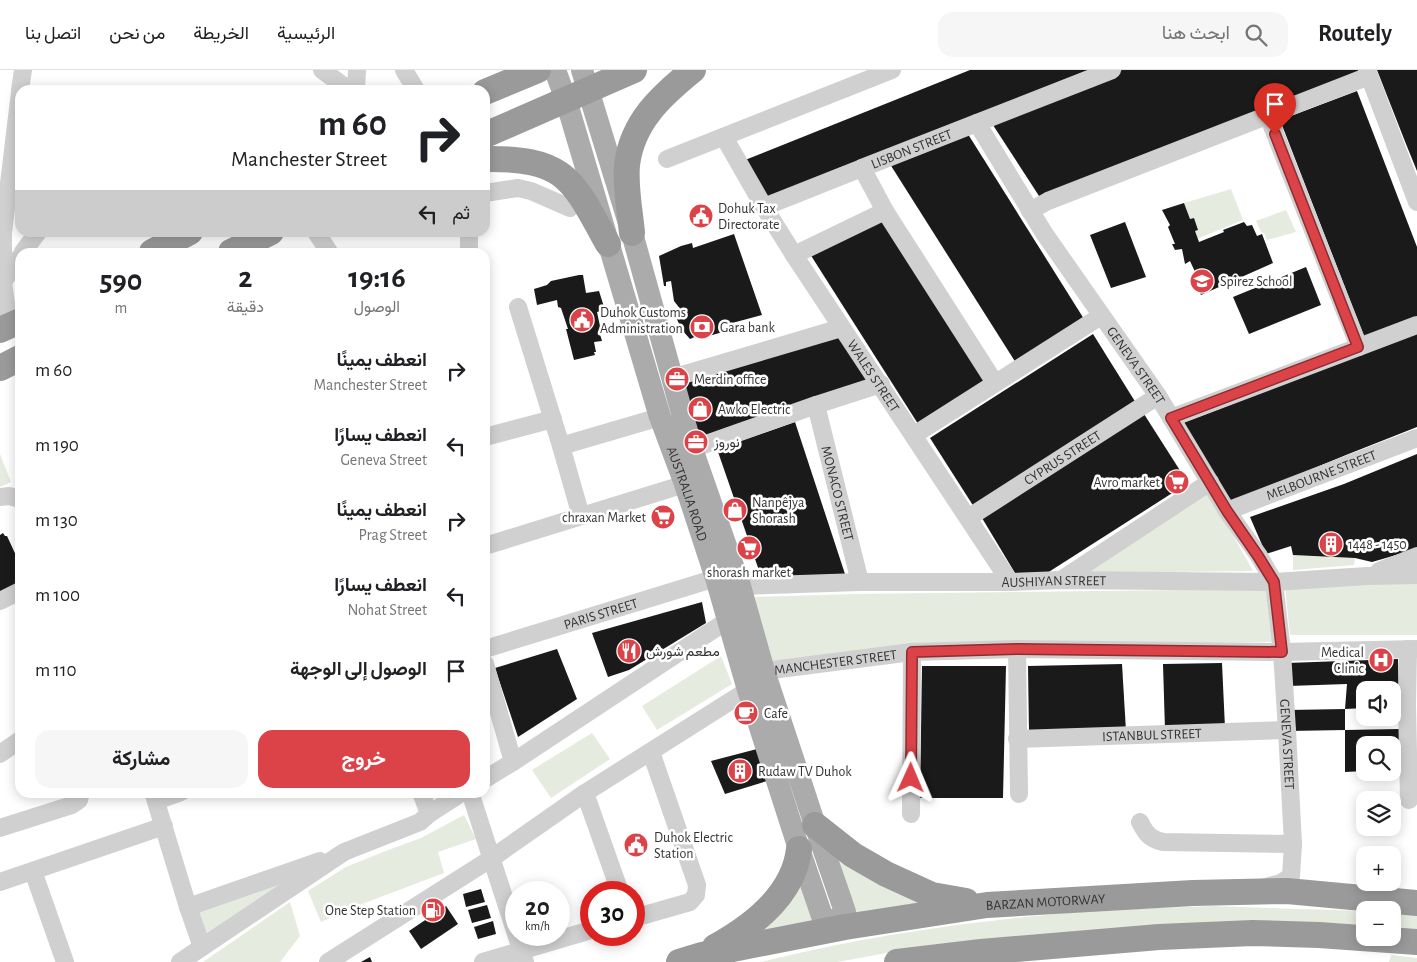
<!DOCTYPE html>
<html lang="ar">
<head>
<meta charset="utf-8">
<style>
  body { margin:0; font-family:"Alegreya Sans",Vazirmatn,sans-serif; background:#f6f6f6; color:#202124; direction:rtl; height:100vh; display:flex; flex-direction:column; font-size:19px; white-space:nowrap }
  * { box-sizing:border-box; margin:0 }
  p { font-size:16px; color:#757577 }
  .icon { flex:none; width:28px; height:28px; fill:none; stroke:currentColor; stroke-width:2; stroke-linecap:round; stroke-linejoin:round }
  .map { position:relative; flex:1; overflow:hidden; direction:ltr }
  .side { position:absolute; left:15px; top:178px; width:475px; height:550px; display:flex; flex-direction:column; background:#fff; border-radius:15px; box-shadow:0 2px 12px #0003; direction:rtl }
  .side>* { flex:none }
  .banner { position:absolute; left:15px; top:15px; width:475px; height:152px; border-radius:15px; box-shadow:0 2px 12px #0003; direction:rtl; background:#fff; color:#202124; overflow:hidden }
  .controls { position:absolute; left:1356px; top:611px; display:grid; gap:10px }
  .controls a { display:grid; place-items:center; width:45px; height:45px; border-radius:10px; background:#fff; box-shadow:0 2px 12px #0003; font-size:25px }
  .speed { position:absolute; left:505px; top:811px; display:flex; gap:10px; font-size:25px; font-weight:700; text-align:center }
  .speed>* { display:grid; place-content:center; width:65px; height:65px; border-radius:50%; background:#fff; box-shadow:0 2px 12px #0003; line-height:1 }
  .speed small { font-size:12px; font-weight:400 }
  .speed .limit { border:8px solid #d22; background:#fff; color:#111 }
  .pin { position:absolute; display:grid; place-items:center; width:42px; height:42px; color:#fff; margin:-51px -21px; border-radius:50% 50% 50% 0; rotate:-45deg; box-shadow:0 0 5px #0007 }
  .pin .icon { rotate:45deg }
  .me { position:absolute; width:55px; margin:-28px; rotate:1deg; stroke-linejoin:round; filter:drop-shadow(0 0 4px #0008) }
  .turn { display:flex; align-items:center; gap:18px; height:105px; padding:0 20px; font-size:22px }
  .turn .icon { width:65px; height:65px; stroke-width:2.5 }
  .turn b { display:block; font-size:35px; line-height:42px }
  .then { display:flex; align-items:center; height:48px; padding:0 20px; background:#0003; gap:10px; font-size:19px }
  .eta { display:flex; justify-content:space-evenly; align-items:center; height:85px; text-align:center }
  .eta b { font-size:30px; font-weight:700; line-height:35px }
  .primary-button { display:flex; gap:10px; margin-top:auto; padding:10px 20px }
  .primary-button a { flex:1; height:58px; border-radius:15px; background:#db4349; color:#fff; font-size:20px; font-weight:700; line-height:58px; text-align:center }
  .primary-button a+a { background:#f6f6f6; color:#202124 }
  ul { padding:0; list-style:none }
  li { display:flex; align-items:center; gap:15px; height:75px; padding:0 20px }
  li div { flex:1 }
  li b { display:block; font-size:19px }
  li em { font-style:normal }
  header { display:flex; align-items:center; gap:30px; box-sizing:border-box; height:70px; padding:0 25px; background:#fff; border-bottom:1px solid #e0e0e0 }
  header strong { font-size:24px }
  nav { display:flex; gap:28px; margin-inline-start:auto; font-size:18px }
  .search { width:350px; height:45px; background:#f6f6f6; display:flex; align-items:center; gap:12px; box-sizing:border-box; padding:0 18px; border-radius:15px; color:#757577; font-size:19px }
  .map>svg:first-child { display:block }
  .green { fill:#e5ebdf }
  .building { fill:#1a1a1a }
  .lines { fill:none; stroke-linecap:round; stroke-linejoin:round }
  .minor { stroke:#d0d0d0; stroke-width:18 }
  .major { stroke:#ababab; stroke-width:22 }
  .highway { stroke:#9a9a9a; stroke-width:26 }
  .route-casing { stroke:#8e2c2f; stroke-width:12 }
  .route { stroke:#db4349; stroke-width:9 }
  .labels { text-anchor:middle; stroke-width:5; stroke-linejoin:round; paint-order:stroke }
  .street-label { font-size:14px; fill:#333; stroke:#fff }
  .poi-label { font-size:14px; fill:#333; stroke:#fff; text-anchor:start }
</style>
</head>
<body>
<header>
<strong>Routely</strong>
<div class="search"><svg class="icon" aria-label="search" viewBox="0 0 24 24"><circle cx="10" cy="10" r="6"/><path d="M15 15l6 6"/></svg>ابحث هنا</div>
<nav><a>الرئيسية</a><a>الخريطة</a><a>من نحن</a><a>اتصل بنا</a></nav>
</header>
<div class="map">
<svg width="1417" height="892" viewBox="0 0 1417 892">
  <rect width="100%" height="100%" fill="#fff"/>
  <g class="green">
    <polygon points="1231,119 1243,150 1197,169 1195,161 1197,159 1194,148 1190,149 1184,133"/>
    <polygon points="1286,140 1296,162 1267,170 1264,163 1261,162 1256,151"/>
    <polygon points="0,384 11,412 0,417"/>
    <polygon points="1208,421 1253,501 1085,503"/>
    <polygon points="1293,485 1355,488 1354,495 1293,500"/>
    <polygon points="1417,512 1417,565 1290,565 1285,517"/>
    <polygon points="1269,519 1272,572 924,576 772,594 752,527 856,524"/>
    <polygon points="721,586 732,614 657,660 642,636"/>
    <polygon points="592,663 610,689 551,728 532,700"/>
    <polygon points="464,745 476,769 438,782 444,803 362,834 321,852 308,821 346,797 383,782 421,768"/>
    <polygon points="827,769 949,831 854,848"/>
    <polygon points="344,782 202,877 188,837"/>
    <polygon points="799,797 815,853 736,869"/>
    <polygon points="290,832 300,866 280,892 203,892"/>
    <path d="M1211,836l154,5v19l-445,17 -83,15h-76c108,-27 219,-42 329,-51 40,-3 81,-3 121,-5z"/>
    <polygon points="1392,842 1417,843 1417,863 1393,862"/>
    <polygon points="1391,885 1417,888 1417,892 1389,892"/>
  </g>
  <g class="building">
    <polygon points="970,0 1091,0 765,132 745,90"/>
    <polygon points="1122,0 1359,0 1361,4 1041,129 991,52"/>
    <polygon points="1377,0 1417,0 1417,101 1406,74"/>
    <polygon points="1357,21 1417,177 1417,249 1365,269 1280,50"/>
    <polygon points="966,61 1084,249 1016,293 888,91"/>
    <polygon points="1184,133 1190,149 1194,148 1198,160 1195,161 1199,172 1224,162 1223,160 1244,152 1247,156 1252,155 1257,166 1262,164 1273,193 1201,225 1191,205 1196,204 1190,191 1185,194 1182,179 1175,180 1172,174 1175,174 1168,157 1170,155 1162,140"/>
    <polygon points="884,148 990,314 920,357 810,184"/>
    <polygon points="1125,152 1146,207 1111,218 1090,165"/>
    <polygon points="734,164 762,245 721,256 723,262 698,269 697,266 690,269 682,260 673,241 677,240 678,242 681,240 674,231 671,211 666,212 666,216 664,216 659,186 681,176 692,173 693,178"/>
    <polygon points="1306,197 1321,235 1249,264 1233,227"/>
    <polygon points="579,205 583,205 586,223 599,221 605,240 597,242 601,261 599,261 602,271 594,272 596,282 594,282 595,285 574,290 566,259 568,259 561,238 558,237 557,230 537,235 534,219 547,215 551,211"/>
    <polygon points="841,259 874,314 698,372 679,313"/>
    <polygon points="1417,263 1417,357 1346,385 1225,435 1180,354"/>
    <polygon points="1093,264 1136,333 974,437 930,368"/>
    <polygon points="1144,344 1188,413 1044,505 1018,508 982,448"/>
    <polygon points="795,352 845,504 763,512 717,379"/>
    <polygon points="1417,384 1417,479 1372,492 1355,488 1293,485 1291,476 1266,484 1250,447 1344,414"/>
    <polygon points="3,463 5,466 7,466 20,494 20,515 0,524 0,465"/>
    <polygon points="702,532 706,553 629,600 608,607 592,563"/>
    <polygon points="557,579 577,629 518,667 495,598"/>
    <polygon points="1398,589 1399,636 1392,637 1392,620 1365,620 1365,638 1345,639 1347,614 1288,616 1287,593"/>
    <polygon points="1222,593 1225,658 1165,660 1163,594"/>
    <polygon points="1122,594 1126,661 1029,663 1028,596"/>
    <polygon points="922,596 1006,596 1003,728 920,728"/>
    <polygon points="1345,639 1345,660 1289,661 1289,640"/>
    <polygon points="1399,659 1399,701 1392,701 1392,675 1365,675 1365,701 1345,702 1345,660"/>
    <polygon points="757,679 767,711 725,724 711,691"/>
    <polygon points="481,819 485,832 466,837 463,824"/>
    <polygon points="487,835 491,848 472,853 468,840"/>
    <polygon points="446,836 458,854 421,879 409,861"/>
    <polygon points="493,851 496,864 478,869 474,857"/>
    <polygon points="370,887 372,892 361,892"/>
  </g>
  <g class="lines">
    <g class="minor">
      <polyline points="322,0 349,20"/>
      <polyline points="404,0 416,20"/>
      <polyline points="1367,0 1417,132"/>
      <polyline points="20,20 23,0"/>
      <polyline points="356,20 357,0"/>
      <polyline points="1268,46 1359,277"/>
      <path id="s1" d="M977,53l67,110 114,163 69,115 32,45 15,26 8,70 5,78 6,114 -2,32 -10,7 -15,4"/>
      <path id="s2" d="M724,67l40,70 30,48 216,327"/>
      <polyline points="667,89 892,0"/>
      <polyline points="485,123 518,118 531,121 570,138"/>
      <polyline points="764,137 862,98"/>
      <polyline points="1030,141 1048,131 1369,6"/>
      <polyline points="316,162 329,182"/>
      <polyline points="23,182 38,162"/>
      <polyline points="469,182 469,162"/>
      <polyline points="794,185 885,141"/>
      <polyline points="3,212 3,163 20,22"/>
      <polyline points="518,237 561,376"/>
      <polyline points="9,256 3,212 20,187"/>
      <polyline points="672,308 841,258"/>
      <path id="s3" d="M995,313l-110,-172 -23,-43 250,-98"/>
      <path id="s4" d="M816,335l44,177"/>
      <polyline points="1171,348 1417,255"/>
      <polyline points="914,365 1101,246"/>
      <polyline points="485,367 553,349"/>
      <polyline points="692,379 816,335 881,314"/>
      <polyline points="0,427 9,426 20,429"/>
      <path id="s5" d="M1227,441l190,-73"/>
      <polyline points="581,446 561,376 660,347"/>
      <path id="s6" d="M968,448l190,-122"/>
      <polyline points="485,476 685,414"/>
      <polyline points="1379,501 1417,486"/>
      <polyline points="1061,510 1210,412"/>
      <path id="s7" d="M740,516l120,-4h150l51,-2 213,2 93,-6 50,-1"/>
      <polyline points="0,531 20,521"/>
      <path id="s8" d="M485,579l231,-71"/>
      <polyline points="1017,579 1019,724"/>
      <polyline points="1408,579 1407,635 1409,730"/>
      <polyline points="485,594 513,692"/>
      <path id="s9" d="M764,601l148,-19 105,-3 265,3 135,-3"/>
      <path id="s10" d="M1017,669l270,-9"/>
      <polyline points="0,684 20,670"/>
      <polyline points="485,709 513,692 728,550"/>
      <polyline points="153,722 188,837 202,877"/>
      <polyline points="421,722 429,744"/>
      <polyline points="470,722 525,892"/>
      <polyline points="585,723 620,822"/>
      <polyline points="156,731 181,722"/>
      <polyline points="911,744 912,582"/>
      <path d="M1140,752c6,12 10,17 23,20l130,2"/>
      <polyline points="0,758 72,735 79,730 81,722"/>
      <polyline points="33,801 65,892"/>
      <polyline points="0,812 164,756"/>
      <polyline points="188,837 320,791"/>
      <polyline points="634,848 690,832 696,825 697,815 651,682"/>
      <polyline points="180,892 344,782 420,752 429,744 463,722"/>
      <polyline points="328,892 492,788 585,723 748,620"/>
      <polyline points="483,892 591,860"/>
    </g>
    <path class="major" id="s11" d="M555,0l11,30 94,317 25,67 31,94 32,112 51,159 23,67c8,6 18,6 23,-4l-4,-12 -26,-75 -51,-154 -24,-85 -48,-137 -60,-216 -50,-163"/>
    <g class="highway">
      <polyline points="485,22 538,0"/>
      <polyline points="485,65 634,0"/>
      <path d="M485,89c81,-1 87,20 123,85"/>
      <path d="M632,163c-2,-22 -7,-46 -5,-68 5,-43 34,-69 66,-95"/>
      <polyline points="152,182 190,162"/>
      <polyline points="231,182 271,162"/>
      <polyline points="0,260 20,251"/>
      <polyline points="0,298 20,288"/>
      <polyline points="815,755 853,785 886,804 932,825 966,831"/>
      <path d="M715,877c38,-21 79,-52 84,-98"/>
      <path id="s12" d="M679,892l23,-7 143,-28 142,-22 206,-12 94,-2 130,12"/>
      <polyline points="897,892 981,882 1159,867 1253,863 1319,865 1417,872"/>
    </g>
  </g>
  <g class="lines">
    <defs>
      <polyline id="route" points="911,708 912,582 1017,579 1282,582 1274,512 1258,486 1227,441 1171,348 1358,277 1275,64"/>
    </defs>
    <use href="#route" class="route-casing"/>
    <use href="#route" class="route"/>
  </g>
  <defs>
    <symbol id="civic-disc" viewBox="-11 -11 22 22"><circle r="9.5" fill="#db4349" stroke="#fff"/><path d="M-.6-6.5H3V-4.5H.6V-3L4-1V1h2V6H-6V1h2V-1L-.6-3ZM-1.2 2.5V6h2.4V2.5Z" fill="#fff"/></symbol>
    <symbol id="school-disc" viewBox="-11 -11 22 22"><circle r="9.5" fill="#db4349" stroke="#fff"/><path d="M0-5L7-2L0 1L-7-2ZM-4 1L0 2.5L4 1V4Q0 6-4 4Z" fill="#fff"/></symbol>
    <symbol id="bank-disc" viewBox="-11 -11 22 22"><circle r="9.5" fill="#db4349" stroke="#fff"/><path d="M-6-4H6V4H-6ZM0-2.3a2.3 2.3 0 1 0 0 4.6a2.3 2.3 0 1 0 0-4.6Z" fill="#fff"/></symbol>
    <symbol id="office-disc" viewBox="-11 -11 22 22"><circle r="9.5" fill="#db4349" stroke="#fff"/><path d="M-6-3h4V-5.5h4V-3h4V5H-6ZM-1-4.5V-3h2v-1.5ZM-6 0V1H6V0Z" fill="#fff"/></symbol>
    <symbol id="shop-disc" viewBox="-11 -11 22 22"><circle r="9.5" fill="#db4349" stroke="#fff"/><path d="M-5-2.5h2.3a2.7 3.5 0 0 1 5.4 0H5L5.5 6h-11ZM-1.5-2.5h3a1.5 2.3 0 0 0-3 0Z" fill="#fff"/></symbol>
    <symbol id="supermarket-disc" viewBox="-11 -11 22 22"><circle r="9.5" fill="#db4349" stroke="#fff"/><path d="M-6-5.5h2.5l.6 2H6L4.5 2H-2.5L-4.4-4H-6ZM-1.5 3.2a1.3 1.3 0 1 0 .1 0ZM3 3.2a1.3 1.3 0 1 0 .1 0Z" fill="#fff"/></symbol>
    <symbol id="building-disc" viewBox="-11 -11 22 22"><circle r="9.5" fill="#db4349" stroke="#fff"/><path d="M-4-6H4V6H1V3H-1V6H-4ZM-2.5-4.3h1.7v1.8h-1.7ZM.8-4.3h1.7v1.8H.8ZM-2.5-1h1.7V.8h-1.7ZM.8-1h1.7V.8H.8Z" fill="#fff"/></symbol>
    <symbol id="restaurant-disc" viewBox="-11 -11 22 22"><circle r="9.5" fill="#db4349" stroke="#fff"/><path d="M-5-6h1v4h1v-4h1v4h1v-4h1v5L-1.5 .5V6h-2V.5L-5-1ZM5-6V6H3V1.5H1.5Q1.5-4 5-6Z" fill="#fff"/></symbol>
    <symbol id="hospital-disc" viewBox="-11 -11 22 22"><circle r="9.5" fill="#db4349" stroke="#fff"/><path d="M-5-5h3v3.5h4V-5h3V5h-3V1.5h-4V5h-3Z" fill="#fff"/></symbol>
    <symbol id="cafe-disc" viewBox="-11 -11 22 22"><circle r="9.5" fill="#db4349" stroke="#fff"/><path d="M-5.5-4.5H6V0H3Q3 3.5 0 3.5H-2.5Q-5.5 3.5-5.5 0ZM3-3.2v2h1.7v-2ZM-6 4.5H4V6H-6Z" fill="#fff"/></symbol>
    <symbol id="fuel-disc" viewBox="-11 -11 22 22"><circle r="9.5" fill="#db4349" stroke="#fff"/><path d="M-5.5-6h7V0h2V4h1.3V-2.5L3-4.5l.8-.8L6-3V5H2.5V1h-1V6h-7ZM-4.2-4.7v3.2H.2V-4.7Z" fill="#fff"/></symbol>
  </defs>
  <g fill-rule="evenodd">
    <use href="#civic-disc" x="687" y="132" width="28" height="28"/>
    <use href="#school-disc" x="1188" y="197" width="28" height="28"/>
    <use href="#civic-disc" x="568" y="236" width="28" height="28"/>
    <use href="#bank-disc" x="688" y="243" width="28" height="28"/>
    <use href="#office-disc" x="663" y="295" width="28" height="28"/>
    <use href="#shop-disc" x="686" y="325" width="28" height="28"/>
    <use href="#office-disc" x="682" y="358" width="28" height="28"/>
    <use href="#supermarket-disc" x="1163" y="398" width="28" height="28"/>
    <use href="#shop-disc" x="721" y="426" width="28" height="28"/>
    <use href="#supermarket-disc" x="649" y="433" width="28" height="28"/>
    <use href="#building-disc" x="1317" y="460" width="28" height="28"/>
    <use href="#supermarket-disc" x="735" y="464" width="28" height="28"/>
    <use href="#restaurant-disc" x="615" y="567" width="28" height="28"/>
    <use href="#hospital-disc" x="1367" y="576" width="28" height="28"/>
    <use href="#cafe-disc" x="732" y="629" width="28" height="28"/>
    <use href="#building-disc" x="726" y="687" width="28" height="28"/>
    <use href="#civic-disc" x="622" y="761" width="28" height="28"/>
    <use href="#fuel-disc" x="419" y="826" width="28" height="28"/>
  </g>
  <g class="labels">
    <g class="street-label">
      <text dy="5" stroke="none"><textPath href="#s3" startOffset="306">LISBON STREET</textPath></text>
      <text dy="5" stroke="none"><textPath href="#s1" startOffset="290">GENEVA STREET</textPath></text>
      <text dy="5" stroke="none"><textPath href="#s2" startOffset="282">WALES STREET</textPath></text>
      <text dy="5" stroke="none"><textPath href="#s6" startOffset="112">CYPRUS STREET</textPath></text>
      <text dy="5" stroke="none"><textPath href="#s5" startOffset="101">MELBOURNE STREET</textPath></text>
      <text dy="5" stroke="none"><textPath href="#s11" startOffset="444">AUSTRALIA ROAD</textPath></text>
      <text dy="5" stroke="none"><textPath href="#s4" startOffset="91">MONACO STREET</textPath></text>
      <text dy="5" stroke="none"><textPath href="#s7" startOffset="314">AUSHIYAN STREET</textPath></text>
      <text dy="5" stroke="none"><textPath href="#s8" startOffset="121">PARIS STREET</textPath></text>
      <text dy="5" stroke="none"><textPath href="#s9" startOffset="72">MANCHESTER STREET</textPath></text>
      <text dy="5" stroke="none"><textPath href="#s10" startOffset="135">ISTANBUL STREET</textPath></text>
      <text dy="5" stroke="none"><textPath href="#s1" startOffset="710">GENEVA STREET</textPath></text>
      <text dy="5" stroke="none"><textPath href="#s12" startOffset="372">BARZAN MOTORWAY</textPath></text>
    </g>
    <g class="poi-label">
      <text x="718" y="143">Dohuk Tax<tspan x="718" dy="16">Directorate</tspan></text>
      <text x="1220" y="216">Spirez School</text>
      <text x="600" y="247">Duhok Customs<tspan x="600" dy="16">Administration</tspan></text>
      <text x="720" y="262">Gara bank</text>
      <text x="694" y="314">Merdin office</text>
      <text x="718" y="344">Awko Electric</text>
      <text x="714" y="377">نوروز</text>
      <text x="1160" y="417" text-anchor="end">Avro market</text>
      <text x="752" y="437">Nanpêjya<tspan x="752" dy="16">Shorash</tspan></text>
      <text x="646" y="452" text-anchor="end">chraxan Market</text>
      <text x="1348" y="479">1448 - 1450</text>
      <text x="749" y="507" text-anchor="middle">shorash market</text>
      <text x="646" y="586">مطعم شورش</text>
      <text x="1364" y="587" text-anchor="end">Medical<tspan x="1364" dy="16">Clinic</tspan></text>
      <text x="764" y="648">Cafe</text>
      <text x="758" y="706">Rudaw TV Duhok</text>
      <text x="654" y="772">Duhok Electric<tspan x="654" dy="16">Station</tspan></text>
      <text x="416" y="845" text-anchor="end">One Step Station</text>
    </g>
  </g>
</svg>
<div class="controls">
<a><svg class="icon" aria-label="sound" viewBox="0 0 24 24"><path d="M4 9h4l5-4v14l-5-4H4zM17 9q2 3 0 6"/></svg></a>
<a><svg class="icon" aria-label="search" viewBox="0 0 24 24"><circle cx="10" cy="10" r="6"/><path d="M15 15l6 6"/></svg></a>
<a><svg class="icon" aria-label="layers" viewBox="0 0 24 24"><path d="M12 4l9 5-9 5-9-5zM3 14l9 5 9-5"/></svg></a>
<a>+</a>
<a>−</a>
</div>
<div class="speed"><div>20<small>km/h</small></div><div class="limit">30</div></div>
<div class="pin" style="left:1275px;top:64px;background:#d93025"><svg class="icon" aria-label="arrive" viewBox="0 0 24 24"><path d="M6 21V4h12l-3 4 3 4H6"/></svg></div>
<svg class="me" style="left:911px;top:708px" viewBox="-20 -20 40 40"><path d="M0-17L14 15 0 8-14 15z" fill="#db4349" stroke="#fff" stroke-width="4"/></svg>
<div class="banner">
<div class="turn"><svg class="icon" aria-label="right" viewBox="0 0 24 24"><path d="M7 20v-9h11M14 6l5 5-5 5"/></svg><div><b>60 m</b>Manchester Street</div></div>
<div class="then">ثم<svg class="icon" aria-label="left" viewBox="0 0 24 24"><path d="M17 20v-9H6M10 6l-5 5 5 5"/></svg></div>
</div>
<section class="side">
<div class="eta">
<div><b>19:16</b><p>الوصول</p></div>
<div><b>2</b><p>دقيقة</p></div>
<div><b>590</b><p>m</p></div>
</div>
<ul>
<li><svg class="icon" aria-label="right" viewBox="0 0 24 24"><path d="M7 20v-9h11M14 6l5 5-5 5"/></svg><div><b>انعطف يمينًا</b><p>Manchester Street</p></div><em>60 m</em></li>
<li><svg class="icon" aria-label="left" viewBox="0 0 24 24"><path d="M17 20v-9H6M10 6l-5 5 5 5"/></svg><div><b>انعطف يسارًا</b><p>Geneva Street</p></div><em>190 m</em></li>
<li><svg class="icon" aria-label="right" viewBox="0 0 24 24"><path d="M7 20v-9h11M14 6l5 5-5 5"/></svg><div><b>انعطف يمينًا</b><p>Prag Street</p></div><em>130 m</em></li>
<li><svg class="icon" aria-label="left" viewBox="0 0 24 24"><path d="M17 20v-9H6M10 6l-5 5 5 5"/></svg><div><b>انعطف يسارًا</b><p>Nohat Street</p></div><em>100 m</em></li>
<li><svg class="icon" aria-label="arrive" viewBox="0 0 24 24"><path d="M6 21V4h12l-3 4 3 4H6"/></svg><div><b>الوصول إلى الوجهة</b></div><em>110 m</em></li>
</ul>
<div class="primary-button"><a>خروج</a><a>مشاركة</a></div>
</section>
</div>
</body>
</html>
